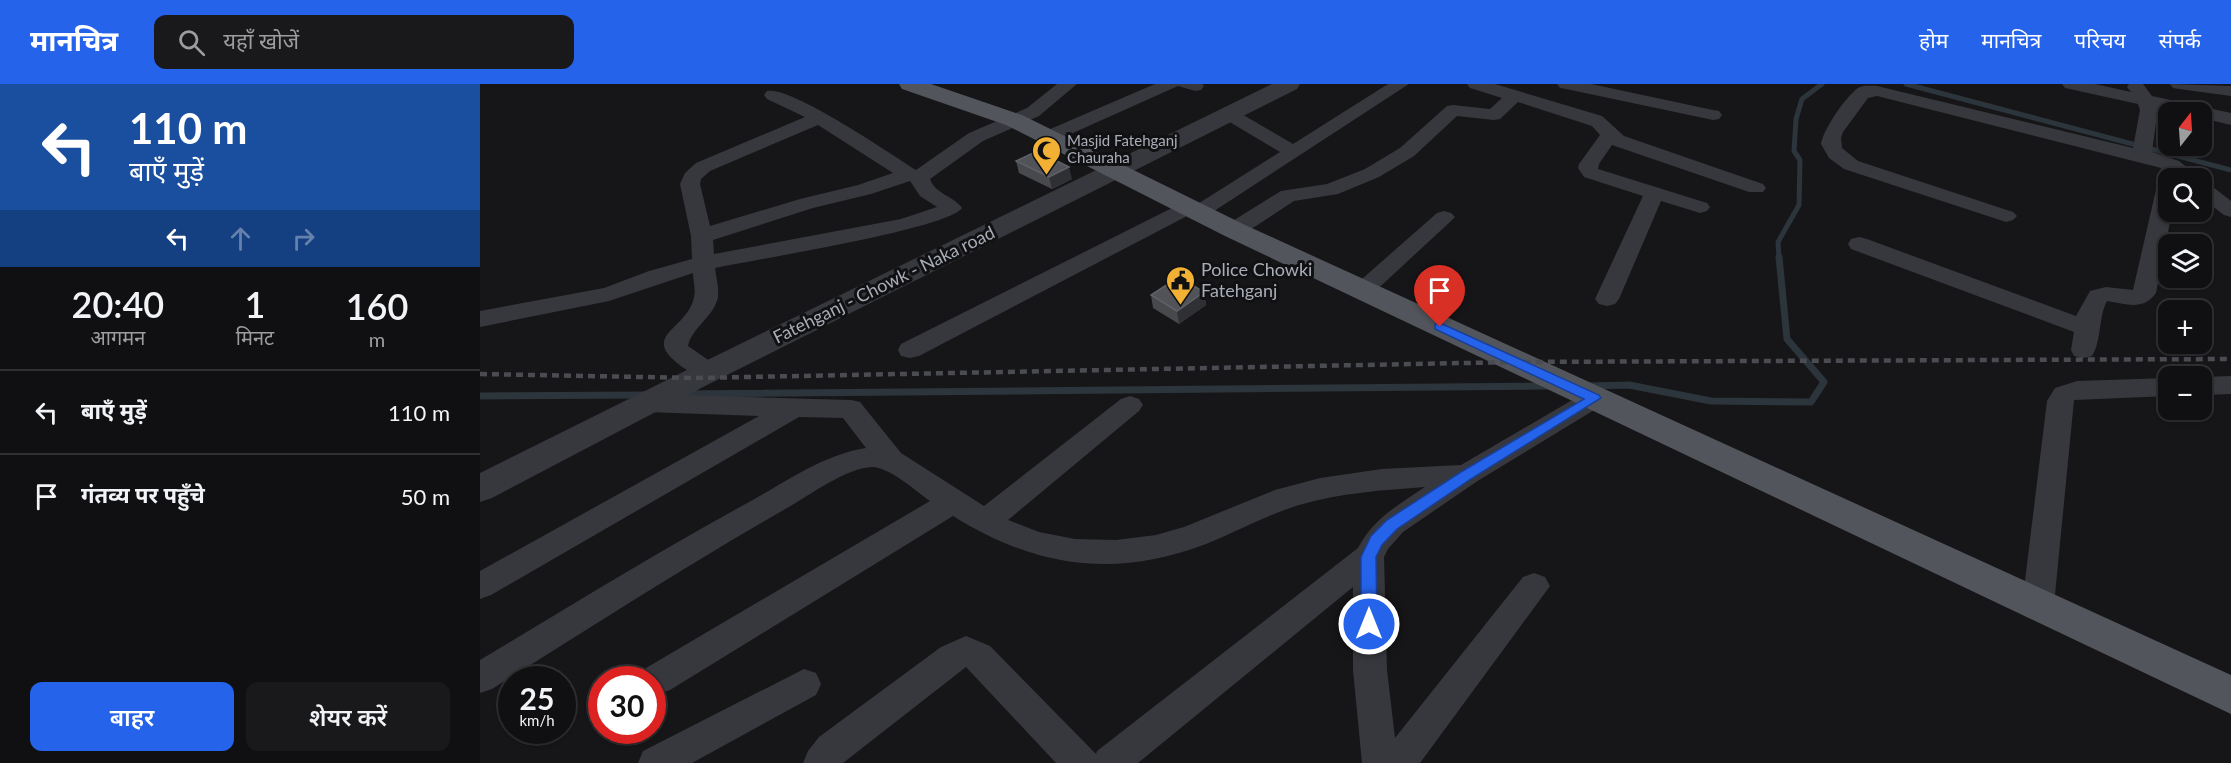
<!DOCTYPE html>
<html lang="hi">
<head>
<meta charset="utf-8">
<style>
  body { margin:0; font-family:Lato,"Noto Sans Devanagari",sans-serif; background:#19191b; color:#f1f3f6; height:100vh; display:flex; flex-direction:column; font-size:22px; white-space:nowrap }
  * { box-sizing:border-box; margin:0 }
  p { font-size:20px; color:#9c9d9f }
  .icon { flex:none; width:33px; height:33px; fill:none; stroke:currentColor; stroke-width:2; stroke-linecap:round; stroke-linejoin:round }
  .map { position:relative; flex:1; overflow:hidden }
  .panel { display:flex; flex-direction:column; background:#101012; width:480px }
  .panel>* { flex:none }
  .banner { background:#1a4fa0; color:#fff; overflow:hidden }
  .needle { width:39px; rotate:17deg }
  .tools { position:absolute; left:1678px; top:18px; display:grid; gap:12px }
  .tools a { display:grid; place-items:center; width:54px; height:54px; border-radius:12px; background:#101012; box-shadow:0 2px 4px #0004,0 0 0 2px #303032; font-size:30px }
  .speed { position:absolute; left:18px; top:582px; display:flex; gap:12px; font-size:30px; font-weight:700; text-align:center }
  .speed>* { display:grid; place-content:center; width:78px; height:78px; border-radius:50%; background:#101012; box-shadow:0 2px 4px #0004,0 0 0 2px #303032; line-height:1 }
  .speed small { font-size:15px; font-weight:400 }
  .speed .limit { border:9px solid #d22; background:#fff; color:#111 }
  .pin { position:absolute; display:grid; place-items:center; width:51px; height:51px; color:#fff; margin:-62px -26px; border-radius:50% 50% 50% 0; rotate:-45deg; box-shadow:0 0 6px #0007 }
  .pin .icon { rotate:45deg }
  .me { position:absolute; width:66px; margin:-33px; rotate:0deg; stroke-linejoin:round; filter:drop-shadow(0 0 4px #0008) }
  .turn { display:flex; align-items:center; gap:21px; height:126px; padding:0 30px; font-size:27px }
  .turn .icon { width:78px; height:78px; stroke-width:2.5 }
  .turn b { display:block; font-size:42px; line-height:51px }
  .lanes { display:flex; align-items:center; height:57px; padding:0 30px; background:#0003; justify-content:center; gap:30px; direction:ltr }
  .lanes .off { opacity:.35 }
  .eta { display:flex; justify-content:space-evenly; align-items:center; height:102px; text-align:center }
  .eta b { font-size:36px; font-weight:600; line-height:42px }
  .action { display:flex; gap:12px; margin-top:auto; padding:12px 30px }
  .action a { flex:1; height:69px; border-radius:12px; background:#2563eb; color:#fff; font-size:24px; font-weight:600; line-height:69px; text-align:center }
  .action a+a { background:#19191b; color:#f1f3f6 }
  ul { padding:0; list-style:none }
  li { display:flex; align-items:center; gap:18px; height:84px; padding:0 30px; border-top:2px solid #303032 }
  li div { flex:1 }
  li b { display:block; font-size:22px }
  li em { font-style:normal }
  header { display:flex; align-items:center; gap:36px; box-sizing:border-box; height:84px; padding:0 30px; background:#2563eb; color:#fff }
  header strong { font-size:28px }
  nav { display:flex; gap:33px; margin-inline-start:auto; font-size:21px }
  .search { width:420px; height:54px; background:#19191b; display:flex; align-items:center; gap:15px; box-sizing:border-box; padding:0 21px; border-radius:12px; color:#9c9d9f; font-size:22px }
  main { display:flex; flex:1; min-height:0 }
  .map>svg:first-child { display:block }
  .lines { fill:none; stroke-linecap:round; stroke-linejoin:round }
  .stream-far1 { stroke:#2c353c; stroke-width:5 }
  .stream { stroke:#2c353c; stroke-width:7 }
  .minor { fill:#37383d; fill-rule:evenodd }
  .tertiary { fill:#37383d; fill-rule:evenodd }
  .primary { fill:#53555c; fill-rule:evenodd }
  .rail { stroke:#4a4c52; stroke-width:4.5; stroke-dasharray:7 5; stroke-linecap:butt }
  .wall { fill:#47494d }
  .shaded-wall { fill:#2f3033 }
  .building { fill:#525359; stroke:#5f6168; stroke-width:1.5 }
  .route { fill:#2563eb; stroke:#184099; stroke-width:1.5 }
  .labels { text-anchor:middle; stroke-width:6; stroke-linejoin:round; paint-order:stroke }
  .far-poi-label { font-size:15px; fill:#a8adb8; stroke:#111113; text-anchor:start }
  .poi-label { font-size:18px; fill:#a8adb8; stroke:#111113; text-anchor:start }
  .street-label { font-size:18px; fill:#a8adb8; stroke:#111113 }
</style>
</head>
<body>
<header>
<strong>मानचित्र</strong>
<div class="search"><svg class="icon" aria-label="search" viewBox="0 0 24 24"><circle cx="10" cy="10" r="6"/><path d="M15 15l6 6"/></svg>यहाँ खोजें</div>
<nav><a>होम</a><a>मानचित्र</a><a>परिचय</a><a>संपर्क</a></nav>
</header>
<main>
<section class="panel">
<div class="banner">
<div class="turn"><svg class="icon" aria-label="left" viewBox="0 0 24 24"><path d="M17 20v-9H6M10 6l-5 5 5 5"/></svg><div><b>110 m</b>बाएँ मुड़ें</div></div>
<div class="lanes"><svg class="icon" aria-label="left" viewBox="0 0 24 24"><path d="M17 20v-9H6M10 6l-5 5 5 5"/></svg><svg class="icon off" aria-label="ahead" viewBox="0 0 24 24"><path d="M12 20V5M6 11l6-6 6 6"/></svg><svg class="icon off" aria-label="right" viewBox="0 0 24 24"><path d="M7 20v-9h11M14 6l5 5-5 5"/></svg></div>
</div>
<div class="eta">
<div><b>20:40</b><p>आगमन</p></div>
<div><b>1</b><p>मिनट</p></div>
<div><b>160</b><p>m</p></div>
</div>
<ul>
<li><svg class="icon" aria-label="left" viewBox="0 0 24 24"><path d="M17 20v-9H6M10 6l-5 5 5 5"/></svg><div><b>बाएँ मुड़ें</b></div><em>110 m</em></li>
<li><svg class="icon" aria-label="arrive" viewBox="0 0 24 24"><path d="M6 21V4h12l-3 4 3 4H6"/></svg><div><b>गंतव्य पर पहुँचे</b></div><em>50 m</em></li>
</ul>
<div class="action"><a>बाहर</a><a>शेयर करें</a></div>
</section>
<div class="map">
<svg width="1751" height="679" viewBox="0 0 1751 679">
  <rect width="100%" height="100%" fill="#161618"/>
  <g class="lines">
    <g class="stream-far1">
      <polyline points="1426,0 1751,86"/>
      <polyline points="1299,174 1298,158 1319,121 1320,76 1314,67 1316,35 1322,15 1342,0"/>
    </g>
    <g class="stream">
      <polyline points="1108,302 1149,301 1231,317 1331,318 1344,298 1307,255 1299,173"/>
      <polyline points="199,310 1069,302"/>
      <polyline points="0,312 166,311"/>
    </g>
    <g class="minor">
      <path d="M577,0h20l-38,32 -56,25 -53,38c5,15 24,17 32,29 -14,21 -210,52 -247,60 1,8 4,20 3,29 -4,20 -26,30 -30,49l29,20 4,6 -4,6c-13,4 -19,-1 -30,-8 -53,-35 1,-39 7,-73 2,-7 -1,-17 -1,-24l-84,28 -129,26v-16l124,-23 45,-17 43,-12 -1,-23 -11,-52 5,-11 11,-10 109,-46 -38,-18 -3,-4 3,-4c23,-6 124,63 149,79l53,-37 58,-25zM338,41l75,48 -35,12 -58,14 -90,27 -10,-42 1,-5 9,-8zM430,97l10,15 17,11 -36,12 -187,35 -1,-14 100,-32 58,-14z"/>
      <polygon points="675,0 722,0 724,2 721,6 715,7 698,2 575,57 561,57 559,53 561,49"/>
      <polygon points="908,0 929,0 725,133 718,135 709,131 439,272 430,274 421,272 418,266 421,260 700,120 707,118 716,121 800,68 743,34 740,30 743,26 755,26 813,60"/>
      <polygon points="987,0 1015,0 1122,32 1144,52 1283,100 1286,104 1283,108 1269,108 1132,61 1119,80 1118,85 1227,119 1230,123 1227,127 1220,129 1181,117 1139,215 1135,220 1127,222 1119,220 1115,215 1163,112 1104,93 1098,84 1099,80 1120,51 1112,42 1038,18 1020,35 1014,36 977,32 934,72 899,93 858,110 814,117 762,151 754,152 746,151 743,146 746,141 801,107 847,100 885,85 920,64 967,22 973,21 1010,25 1022,14 990,4"/>
      <polygon points="1077,0 1111,0 1233,26 1239,27 1242,31 1239,35 1233,36 1086,5 1080,4"/>
      <path d="M1582,0h33l36,8 -4,-5 2,-3h14l9,12 79,17v12l-29,-7v-6h-26l-18,-4 -6,44 27,9 21,17h-31v34h3l-16,81c-13,18 -29,11 -49,8 -9,17 -5,39 -15,55l-9,2 -9,-2 -3,-6 3,-18 -223,-83 -3,-5 3,-5 8,-2 8,2 209,77 14,-25 16,-4 27,3 28,-122 -284,-72 -9,2 -25,34 -2,6 1,10 16,13 155,51 4,4 -4,4 -7,2 -162,-53 -15,-11 -8,-14c2,-14 25,-48 37,-56 5,-3 13,-2 19,-2l256,62 7,-38 -2,-6 -73,-16z"/>
      <polygon points="1690,0 1751,2 1751,12 1699,5 1693,4"/>
      <polygon points="1722,98 1729,100 1751,117 1751,133 1744,131 1722,114"/>
      <polygon points="964,127 971,129 975,133 971,137 890,212 882,214 874,212 870,207 874,202 957,129"/>
      <polygon points="1751,292 1751,310 1722,311 1722,293"/>
      <polygon points="1689,294 1689,312 1594,316 1574,521 1569,531 1558,535 1547,531 1542,521 1567,317 1575,304 1597,297"/>
      <path d="M1115,305l9,3 4,6 -4,6 -128,78 -73,50 -15,17 -4,8 3,113 8,68 128,-161 11,-4 11,4 5,9 -130,177h-58l-9,-93v-83l-215,176h-82l-90,-96 -123,96h-40l5,-12 11,-14 122,-90 25,-11 24,10 106,108 1,-3 261,-203c15,-29 40,-43 67,-61 -42,3 -85,6 -126,18 -33,10 -62,27 -93,39 -92,35 -171,23 -253,-28l-283,174 -12,4 -6,-2v-12l-11,-1 5,-11 284,-167c-14,-10 -41,-34 -58,-34 -26,1 -62,28 -85,41 -100,57 -197,120 -295,181l-12,4v-33c90,-54 179,-109 271,-159 36,-20 74,-47 115,-53l-23,-30 -44,-1 -308,178 -11,4v-28l279,-155 -113,-4 -9,-3 -4,-6 4,-6 9,-3 205,6 9,2 41,51 83,53 137,-107 9,-3 9,3 4,6 -4,6 -131,109 31,12 36,7 41,1 40,-5 28,-8 91,-37 45,-12 62,-9 79,-4 125,-73z"/>
      <polygon points="324,585 336,589 341,600 336,611 212,679 158,679 163,667"/>
    </g>
    <polygon class="tertiary" points="792,0 820,0 817,5 227,301 12,414 0,418 0,389 205,287"/>
    <polygon class="primary" points="419,0 451,0 542,31 763,140 1751,591 1751,630 745,152 526,41 422,5"/>
    <polyline class="rail" points="0,290 216,294 1036,278 1751,275"/>
  </g>
  <g class="wall">
    <polygon points="536,77 592,95 572,105 539,89"/>
    <polygon points="724,208 726,221 699,240 673,224 671,211"/>
  </g>
  <g class="shaded-wall">
    <polygon points="589,83 592,95 572,105 569,93"/>
    <polygon points="724,208 726,221 699,240 697,227"/>
  </g>
  <g class="building">
    <polygon points="557,67 589,83 569,93 536,77"/>
    <polygon points="699,193 724,208 697,227 671,211"/>
  </g>
  <polygon class="route" points="960,239 1119,311 1121,314 991,395 917,445 902,461 896,473 897,540 895,545 889,547 883,545 881,540 881,473 891,452 907,436 981,388 1104,315 955,245 955,240"/>
  <defs>
    <symbol id="mosque-pin" viewBox="-11 -11 22 30"><path d="M0 17L-7.5 6A9.5 9.5 0 1 1 7.5 6Z" fill="#f2b134" stroke="#111113"/><path d="M3.5-4.9A6 6 0 1 0 3.5 4.9A5 5 0 1 1 3.5-4.9Z" fill="#111"/></symbol>
    <symbol id="civic-pin" viewBox="-11 -11 22 30"><path d="M0 17L-7.5 6A9.5 9.5 0 1 1 7.5 6Z" fill="#f2b134" stroke="#111113"/><path d="M-.6-6.5H3V-4.5H.6V-3L4-1V1h2V6H-6V1h2V-1L-.6-3ZM-1.2 2.5V6h2.4V2.5Z" fill="#111"/></symbol>
  </defs>
  <g fill-rule="evenodd">
    <use href="#mosque-pin" x="550" y="50" width="33" height="45"/>
    <use href="#civic-pin" x="684" y="180" width="33" height="45"/>
  </g>
  <g class="labels">
    <g class="far-poi-label">
      <text x="587" y="62">Masjid Fatehganj<tspan x="587" dy="17">Chauraha</tspan></text>
    </g>
    <g class="poi-label">
      <text x="721" y="192">Police Chowki<tspan x="721" dy="21">Fatehganj</tspan></text>
    </g>
    <g class="street-label">
      <text transform="translate(404 201) rotate(-26)" y="6">Fatehganj - Chowk - Naka road</text>
    </g>
  </g>
</svg>
<div class="tools">
<a><svg class="needle" viewBox="-14 -14 28 28"><path d="M0-13l5 13h-10z" fill="#e53935"/><path d="M0 13l5-13h-10z" fill="#9c9d9f"/></svg></a>
<a><svg class="icon" aria-label="search" viewBox="0 0 24 24"><circle cx="10" cy="10" r="6"/><path d="M15 15l6 6"/></svg></a>
<a><svg class="icon" aria-label="layers" viewBox="0 0 24 24"><path d="M12 4l9 5-9 5-9-5zM3 14l9 5 9-5"/></svg></a>
<a>+</a>
<a>−</a>
</div>
<div class="speed"><div>25<small>km/h</small></div><div class="limit">30</div></div>
<div class="pin" style="left:960px;top:243px;background:#d93025"><svg class="icon" aria-label="arrive" viewBox="0 0 24 24"><path d="M6 21V4h12l-3 4 3 4H6"/></svg></div>
<svg class="me" style="left:889px;top:540px" viewBox="-20 -20 40 40"><circle r="17" fill="#2563eb" stroke="#fff" stroke-width="3"/><path d="M0-11L8 9 0 5-8 9z" fill="#fff"/></svg>
</div>
</main>
</body>
</html>
